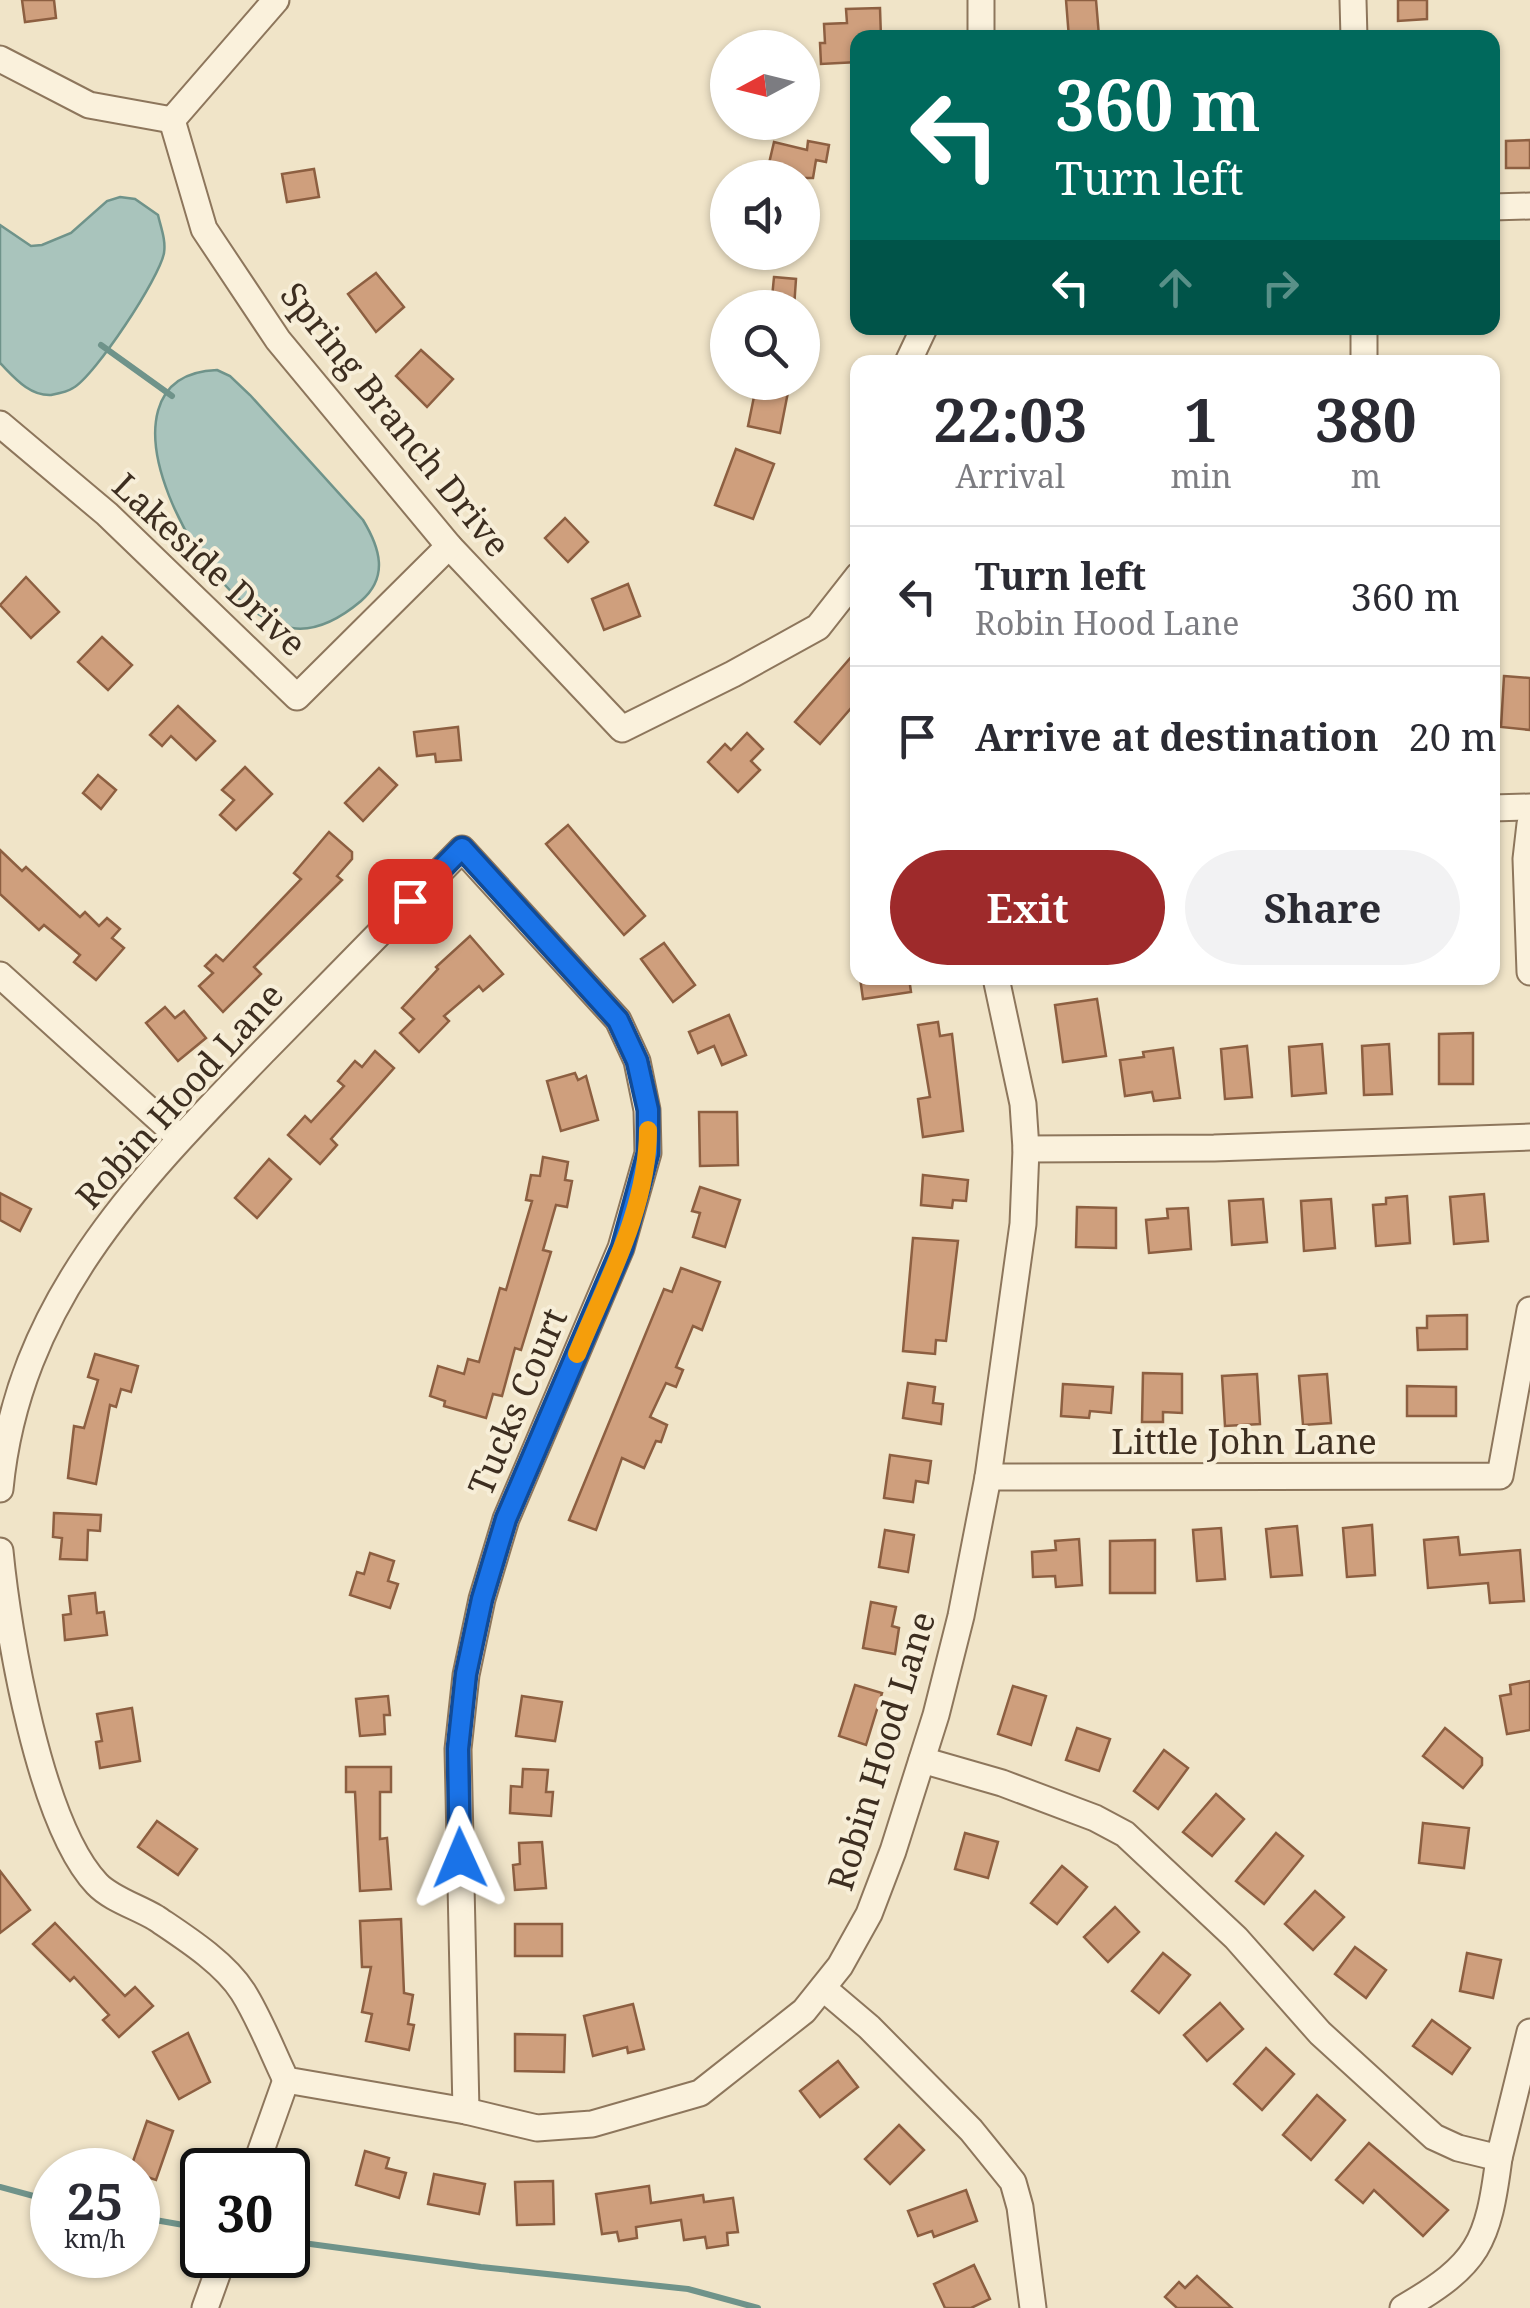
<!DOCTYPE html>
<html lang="en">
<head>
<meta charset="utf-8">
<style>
  body { margin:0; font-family:"Noto Serif",serif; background:#f2f2f3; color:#2b2b33; height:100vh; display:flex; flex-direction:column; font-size:38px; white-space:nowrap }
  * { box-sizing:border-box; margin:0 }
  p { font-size:32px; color:#7c7c81 }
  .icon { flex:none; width:55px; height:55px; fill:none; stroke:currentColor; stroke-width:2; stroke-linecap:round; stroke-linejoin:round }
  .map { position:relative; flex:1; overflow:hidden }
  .details { position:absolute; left:850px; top:355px; width:650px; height:630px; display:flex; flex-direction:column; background:#fff; border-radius:20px; box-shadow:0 2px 8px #0004 }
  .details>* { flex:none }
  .guide { position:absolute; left:850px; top:30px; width:650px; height:305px; border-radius:20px; box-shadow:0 2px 8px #0004; background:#00695c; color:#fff; overflow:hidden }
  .needle { width:65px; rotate:263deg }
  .controls { position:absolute; left:710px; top:30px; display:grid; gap:20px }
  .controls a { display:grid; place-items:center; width:110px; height:110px; border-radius:50%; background:#fff; box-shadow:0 2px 8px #0004; font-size:50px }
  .speed { position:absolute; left:30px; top:2148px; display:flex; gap:20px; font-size:50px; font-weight:700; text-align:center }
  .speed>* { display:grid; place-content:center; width:130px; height:130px; border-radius:50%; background:#fff; box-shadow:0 2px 8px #0004; line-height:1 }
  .speed small { font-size:25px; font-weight:400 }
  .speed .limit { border:5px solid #111; border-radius:15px; background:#fff; color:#111 }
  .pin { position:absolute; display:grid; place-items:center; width:85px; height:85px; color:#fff; margin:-42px; border-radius:20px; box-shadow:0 5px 15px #0006 }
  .me { position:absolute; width:110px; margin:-55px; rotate:359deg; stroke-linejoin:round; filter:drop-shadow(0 0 8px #0008) }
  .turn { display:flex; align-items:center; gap:35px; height:210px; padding:0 40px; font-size:45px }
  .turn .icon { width:130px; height:130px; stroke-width:2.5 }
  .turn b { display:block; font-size:70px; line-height:85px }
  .lanes { display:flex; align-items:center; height:95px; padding:0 40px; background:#0003; justify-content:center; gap:50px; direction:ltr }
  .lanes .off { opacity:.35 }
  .eta { display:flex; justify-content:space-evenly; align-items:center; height:170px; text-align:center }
  .eta b { font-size:60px; font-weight:700; line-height:70px }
  .action { display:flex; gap:20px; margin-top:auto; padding:20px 40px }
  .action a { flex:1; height:115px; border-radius:60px; background:#9e2a2b; color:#fff; font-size:40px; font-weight:700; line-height:115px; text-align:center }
  .action a+a { background:#f2f2f3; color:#2b2b33 }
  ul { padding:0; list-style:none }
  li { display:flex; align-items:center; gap:30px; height:140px; padding:0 40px; border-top:2px solid #e1e1e2 }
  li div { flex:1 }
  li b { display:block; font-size:38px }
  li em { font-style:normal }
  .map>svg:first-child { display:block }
  .water { fill:#a9c4bc; stroke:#6f938a; stroke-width:2.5 }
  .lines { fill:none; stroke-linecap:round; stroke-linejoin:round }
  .stream { stroke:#6f938a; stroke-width:6 }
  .building { fill:#cf9f7d; stroke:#8d5f41; stroke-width:2.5 }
  .minor-casing { stroke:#8d765c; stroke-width:29 }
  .minor { stroke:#faf1dc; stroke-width:25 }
  .route-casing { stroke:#114b97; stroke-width:25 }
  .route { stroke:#1a73e8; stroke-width:18 }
  .slow { stroke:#f59e0b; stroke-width:18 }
  .labels { text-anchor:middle; stroke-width:8; stroke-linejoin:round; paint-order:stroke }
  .street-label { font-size:35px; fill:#3d2e20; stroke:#f7eed8 }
</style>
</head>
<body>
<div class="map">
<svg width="1530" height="2308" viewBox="0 0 1530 2308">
  <rect width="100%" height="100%" fill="#f0e4c8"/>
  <g class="water">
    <path d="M120,197l15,2 23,16c3,13 8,25 6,38 -4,24 -69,123 -91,135 -4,3 -17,6 -22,7 -22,1 -37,-18 -51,-32v-138l31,21 11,-1 29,-12 36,-32z"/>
    <path d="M217,370l13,6 20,19 113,125c17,28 26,57 -2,81 -19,16 -43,31 -69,27 -91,-14 -212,-253 -75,-258z"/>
  </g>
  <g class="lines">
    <g class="stream">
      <polyline points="101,345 172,396"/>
      <polyline points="0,2187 52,2201"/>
      <polyline points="138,2217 195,2227"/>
      <polyline points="288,2241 481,2267 688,2289 758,2308"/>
    </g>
  </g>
  <g class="building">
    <polygon points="22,0 54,0 56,18 25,22"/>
    <polygon points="1066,0 1096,0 1099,36 1069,38"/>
    <polygon points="1398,0 1427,0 1427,19 1398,21"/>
    <polygon points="880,8 881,38 858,38 858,62 821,64 820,43 825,43 824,24 847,23 846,9"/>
    <polygon points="1530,140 1530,168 1506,168 1506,141"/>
    <polygon points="808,141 829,145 826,162 816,160 813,178 782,178 783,174 767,172 774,142 807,150"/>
    <polygon points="314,169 319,197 287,202 282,174"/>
    <polygon points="376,273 404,307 376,332 348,294"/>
    <polygon points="774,277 796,279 794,308 771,308"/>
    <polygon points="421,350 453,379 427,407 396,376"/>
    <polygon points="757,382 784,382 784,385 789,387 780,433 748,426"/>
    <polygon points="736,449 774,464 753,519 715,505"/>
    <polygon points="565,518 588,542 568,562 545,538"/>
    <polygon points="26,577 59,612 31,638 0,605"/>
    <polygon points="628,584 640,616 604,630 592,599"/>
    <polygon points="102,637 132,665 108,690 78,662"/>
    <polygon points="858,649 858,700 820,744 795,722"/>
    <polygon points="1504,676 1530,678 1530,730 1501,727"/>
    <polygon points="178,706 215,741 196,760 171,736 162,746 150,735"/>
    <polygon points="458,727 461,760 436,762 435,754 417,756 414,732"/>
    <polygon points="747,733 763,749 751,761 760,770 738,792 708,762 725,744 731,750"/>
    <polygon points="245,767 272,794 236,830 220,815 234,800 222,790"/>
    <polygon points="379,768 397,785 363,821 345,803"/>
    <polygon points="98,775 116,790 101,809 83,793"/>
    <polygon points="568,825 645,916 624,935 546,844"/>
    <polygon points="329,832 352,852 352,859 337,876 342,880 254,967 261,974 223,1012 199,986 213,973 205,966 216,955 223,961 301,879 294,873"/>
    <polygon points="0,850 22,871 26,867 80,917 85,912 99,926 107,918 120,929 112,938 124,948 96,980 74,962 80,955 44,925 39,930 0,894"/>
    <polygon points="470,936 503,974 483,991 479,986 444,1016 449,1021 419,1052 400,1033 414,1019 402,1008 438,969 436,967"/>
    <polygon points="664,943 695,985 673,1002 641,959"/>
    <polygon points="860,978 909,978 911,992 863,999"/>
    <polygon points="1097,999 1106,1056 1063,1062 1055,1005"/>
    <polygon points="165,1007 175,1018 184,1011 206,1038 178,1061 146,1023"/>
    <polygon points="729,1015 746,1055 722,1065 714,1046 698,1053 689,1032"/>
    <polygon points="938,1022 940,1036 952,1034 963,1131 923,1137 918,1099 930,1097 918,1025"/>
    <polygon points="1473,1033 1473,1084 1439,1084 1439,1034"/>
    <polygon points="1322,1044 1326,1093 1292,1096 1289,1047"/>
    <polygon points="1389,1044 1392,1094 1364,1095 1362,1046"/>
    <polygon points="1247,1046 1252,1097 1225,1099 1221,1049"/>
    <polygon points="1173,1048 1180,1098 1154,1101 1152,1092 1125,1096 1120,1060 1144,1057 1143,1052"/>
    <polygon points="375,1051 394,1068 331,1139 337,1145 320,1164 288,1135 305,1116 311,1122 344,1086 338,1081 355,1061 362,1067"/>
    <polygon points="575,1073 578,1080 586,1076 598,1120 561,1131 547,1081"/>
    <polygon points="699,1112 737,1112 738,1165 700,1166"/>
    <polygon points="543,1157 568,1162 565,1180 572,1181 567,1207 556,1205 543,1250 551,1252 521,1350 515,1348 502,1396 493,1394 486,1418 444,1406 445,1401 430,1396 438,1366 464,1374 468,1359 479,1362 500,1288 506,1290 532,1201 526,1200 531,1175 540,1176"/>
    <polygon points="269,1159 291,1179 257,1218 235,1198"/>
    <polygon points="923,1175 968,1180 966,1201 953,1200 952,1208 921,1205"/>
    <polygon points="700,1187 740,1200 725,1247 693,1237 700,1213 692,1211"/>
    <polygon points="0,1193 31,1209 20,1231 0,1220"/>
    <polygon points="1484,1194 1488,1241 1454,1244 1450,1197"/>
    <polygon points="1407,1196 1410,1243 1376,1246 1373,1205 1386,1204 1386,1198"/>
    <polygon points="1263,1199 1267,1242 1232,1245 1229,1201"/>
    <polygon points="1331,1199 1335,1248 1304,1251 1301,1201"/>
    <polygon points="1077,1207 1116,1208 1116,1248 1076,1247"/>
    <polygon points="1188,1208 1191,1249 1149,1253 1146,1220 1168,1218 1167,1209"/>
    <polygon points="913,1238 958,1241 946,1341 936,1340 935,1354 903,1351"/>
    <polygon points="681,1268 720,1282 702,1330 693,1326 676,1367 683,1370 676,1387 666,1383 650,1417 667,1425 661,1442 656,1441 644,1468 622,1458 596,1530 569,1520 664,1289 672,1292"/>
    <polygon points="1467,1315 1467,1349 1418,1350 1417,1328 1427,1328 1427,1316"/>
    <polygon points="95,1354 138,1366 131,1392 121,1389 116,1407 110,1405 96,1484 68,1478 74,1426 84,1428 98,1380 88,1377"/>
    <polygon points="1143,1373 1182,1374 1182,1413 1163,1412 1163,1422 1142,1422"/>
    <polygon points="1257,1374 1260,1424 1225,1426 1222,1376"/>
    <polygon points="1327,1374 1331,1423 1303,1425 1299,1376"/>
    <polygon points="908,1383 935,1387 933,1403 943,1404 941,1424 903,1418"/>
    <polygon points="1063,1384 1113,1387 1111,1413 1090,1411 1089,1418 1061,1416"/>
    <polygon points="1407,1386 1456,1387 1456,1416 1407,1416"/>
    <polygon points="890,1455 931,1461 928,1483 916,1481 913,1502 884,1498"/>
    <polygon points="54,1513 101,1515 100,1531 88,1530 87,1560 60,1559 62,1538 53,1537"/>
    <polygon points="1372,1525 1375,1575 1347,1577 1343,1528"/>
    <polygon points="1297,1526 1302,1575 1271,1577 1266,1529"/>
    <polygon points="1221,1528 1225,1579 1197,1581 1193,1530"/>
    <polygon points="885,1530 914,1535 908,1572 879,1567"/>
    <polygon points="1458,1537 1460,1555 1520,1550 1524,1601 1490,1603 1488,1583 1428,1588 1424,1540"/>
    <polygon points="1079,1539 1082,1585 1056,1587 1055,1576 1033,1577 1032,1552 1056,1550 1055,1541"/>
    <polygon points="1155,1540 1155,1593 1110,1593 1110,1541"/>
    <polygon points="370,1553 394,1561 388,1581 398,1584 390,1608 350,1595 357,1572 364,1574"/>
    <polygon points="95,1593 97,1613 104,1612 107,1635 65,1640 63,1615 71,1614 69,1596"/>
    <polygon points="871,1602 896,1607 892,1626 899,1628 895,1654 863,1648"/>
    <polygon points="1530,1681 1530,1730 1507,1734 1500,1696 1511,1694 1510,1685"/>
    <polygon points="855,1685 882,1693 866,1745 839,1736"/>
    <polygon points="1013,1686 1046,1696 1031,1745 998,1734"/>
    <polygon points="388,1696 390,1715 384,1715 385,1734 360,1736 356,1699"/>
    <polygon points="522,1696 562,1702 555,1741 516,1736"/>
    <polygon points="132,1708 140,1761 100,1768 96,1742 102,1741 97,1714"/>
    <polygon points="1077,1728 1110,1739 1099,1771 1066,1760"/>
    <polygon points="1445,1728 1482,1758 1482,1765 1463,1788 1423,1756"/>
    <polygon points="1164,1750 1188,1768 1158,1809 1134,1791"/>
    <polygon points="346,1767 391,1767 391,1792 380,1792 380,1839 387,1838 391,1889 360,1891 355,1792 346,1792"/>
    <polygon points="523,1769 548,1770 546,1792 553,1792 551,1816 510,1813 511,1786 522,1787"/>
    <polygon points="1216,1794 1244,1819 1212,1856 1183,1832"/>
    <polygon points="157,1821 197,1849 178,1875 138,1847"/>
    <polygon points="1423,1823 1469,1828 1464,1868 1419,1863"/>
    <polygon points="965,1833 998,1842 988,1878 955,1869"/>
    <polygon points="1276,1833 1303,1856 1264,1904 1236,1881"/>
    <polygon points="542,1842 546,1888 515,1890 513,1865 520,1864 519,1843"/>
    <polygon points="1062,1866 1087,1887 1057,1924 1031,1903"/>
    <polygon points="0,1871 30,1910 0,1933"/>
    <polygon points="1315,1891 1344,1917 1313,1950 1285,1924"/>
    <polygon points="1115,1907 1139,1932 1108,1962 1084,1937"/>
    <polygon points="401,1919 404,1993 413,1995 408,2024 414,2025 409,2050 366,2041 372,2014 362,2012 371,1967 362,1967 360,1921"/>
    <polygon points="55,1923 125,1996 135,1987 153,2006 119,2037 103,2020 109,2015 74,1977 70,1981 33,1944"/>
    <rect x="515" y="1924" width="47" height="32"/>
    <polygon points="1355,1947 1386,1970 1366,1998 1335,1974"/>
    <polygon points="1163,1953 1190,1975 1159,2013 1132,1991"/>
    <polygon points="1467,1953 1501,1960 1493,1998 1460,1991"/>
    <polygon points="1220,2003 1243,2029 1207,2061 1184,2035"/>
    <polygon points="633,2004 644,2049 628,2053 627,2047 593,2056 584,2016"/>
    <polygon points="1432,2020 1470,2048 1452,2074 1413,2046"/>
    <polygon points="188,2033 210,2082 179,2099 153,2052"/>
    <polygon points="515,2034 565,2035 564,2072 515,2071"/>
    <polygon points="1266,2048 1294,2074 1262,2110 1234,2084"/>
    <polygon points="838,2061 858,2087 820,2117 800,2091"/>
    <polygon points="1317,2095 1345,2120 1311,2160 1283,2135"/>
    <polygon points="147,2121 173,2131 156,2180 138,2174 138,2170 130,2170"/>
    <polygon points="899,2125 924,2150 890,2184 865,2159"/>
    <polygon points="1369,2143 1448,2210 1423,2236 1374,2190 1363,2203 1336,2180"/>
    <polygon points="365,2151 389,2158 386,2168 406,2173 399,2198 356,2185"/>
    <polygon points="434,2174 485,2184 479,2214 428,2204"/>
    <polygon points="553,2181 554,2224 517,2225 515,2182"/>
    <polygon points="649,2186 651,2203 703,2195 704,2202 733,2198 738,2232 727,2233 728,2245 707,2248 705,2237 684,2240 681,2220 636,2227 637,2238 619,2241 617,2232 602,2234 596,2194"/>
    <polygon points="966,2190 977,2221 934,2237 932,2231 918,2236 908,2211"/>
    <polygon points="974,2265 990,2299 971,2308 945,2308 934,2284"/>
    <polygon points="1197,2276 1232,2308 1177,2308 1165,2297 1179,2282 1185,2288"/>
  </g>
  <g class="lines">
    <defs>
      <g id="minor">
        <polyline points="1353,0 1354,38"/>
        <polyline points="981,38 981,0"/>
        <polyline points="0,59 89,105 172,120"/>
        <polyline points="172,120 204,229 278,340 449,546 622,729 733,674 818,627 858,576"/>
        <polyline points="172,120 276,0"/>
        <polyline points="1492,207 1530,206"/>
        <polyline points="1364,328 1364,362"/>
        <polyline points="908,362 924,328"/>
        <polyline points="0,424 107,514 297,697 449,546"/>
        <polyline points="1492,808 1530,807"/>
        <polyline points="1530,824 1526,859 1530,972"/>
        <polyline points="0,975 180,1138"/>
        <polyline points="1026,1149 1214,1148 1530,1137"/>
        <polyline points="988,1477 1500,1476 1530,1310"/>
        <path d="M0,1489c18,-188 140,-310 265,-439 66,-67 131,-134 197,-201l156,171 19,41 10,49 1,43 -27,95 -115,271 -24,80 -16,76 -8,74 8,362"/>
        <path d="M0,1551c8,83 40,273 97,333 14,15 41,23 59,34 28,19 68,44 87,74 17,27 29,59 43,88l180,31 71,17 55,-4 108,-31 104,-82 36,-45 29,-52 24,-63 43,-136 25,-99 27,-139 35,-253 3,-75 -3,-45 -27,-126"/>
        <polyline points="922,1760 1002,1783 1095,1818 1125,1834 1236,1938 1320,2033 1434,2137 1458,2148 1499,2158 1530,2032"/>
        <polyline points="823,1988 869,2027 971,2130 1013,2182 1020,2207 1033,2308"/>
        <polyline points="254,2170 286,2080"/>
        <polyline points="205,2308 224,2255"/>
        <path d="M1403,2308c76,-44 85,-65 96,-150"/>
      </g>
    </defs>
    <use href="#minor" class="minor-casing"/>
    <use href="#minor" class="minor"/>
  </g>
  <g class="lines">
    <defs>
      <polyline id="route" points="410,901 462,848 618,1020 637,1061 648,1110 648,1153 622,1248 506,1519 482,1599 466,1674 458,1749 460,1858"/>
    </defs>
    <use href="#route" class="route-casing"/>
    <use href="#route" class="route"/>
    <path class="slow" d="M577,1354c29,-71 71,-146 71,-224"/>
  </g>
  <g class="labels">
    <g class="street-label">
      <text transform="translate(395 420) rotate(51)" y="12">Spring Branch Drive</text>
      <text transform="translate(209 565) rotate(43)" y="12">Lakeside Drive</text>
      <text transform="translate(180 1096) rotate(-48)" y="12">Robin Hood Lane</text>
      <text transform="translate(518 1402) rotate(-67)" y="12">Tucks Court</text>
      <text x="1244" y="1454">Little John Lane</text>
      <text transform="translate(882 1751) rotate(-73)" y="12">Robin Hood Lane</text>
    </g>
  </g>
</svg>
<div class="controls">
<a><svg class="needle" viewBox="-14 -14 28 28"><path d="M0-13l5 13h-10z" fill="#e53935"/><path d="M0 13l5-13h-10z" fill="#7c7c81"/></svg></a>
<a><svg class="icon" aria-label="sound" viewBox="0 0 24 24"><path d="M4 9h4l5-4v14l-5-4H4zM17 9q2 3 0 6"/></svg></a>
<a><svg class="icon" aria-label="search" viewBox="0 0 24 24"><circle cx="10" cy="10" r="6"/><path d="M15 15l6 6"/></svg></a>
</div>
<div class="speed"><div>25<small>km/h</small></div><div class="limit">30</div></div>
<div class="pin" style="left:410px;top:901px;background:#d93025"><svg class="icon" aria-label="arrive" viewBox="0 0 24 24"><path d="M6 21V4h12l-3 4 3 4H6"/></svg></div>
<svg class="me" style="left:460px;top:1858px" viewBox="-20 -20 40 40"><path d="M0-17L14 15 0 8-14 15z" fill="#1a73e8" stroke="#fff" stroke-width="4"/></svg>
<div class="guide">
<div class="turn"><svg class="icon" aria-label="left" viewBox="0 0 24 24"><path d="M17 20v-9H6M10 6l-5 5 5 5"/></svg><div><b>360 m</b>Turn left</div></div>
<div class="lanes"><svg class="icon" aria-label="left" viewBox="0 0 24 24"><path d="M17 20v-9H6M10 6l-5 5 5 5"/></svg><svg class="icon off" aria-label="ahead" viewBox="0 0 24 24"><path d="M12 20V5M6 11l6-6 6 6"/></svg><svg class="icon off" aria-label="right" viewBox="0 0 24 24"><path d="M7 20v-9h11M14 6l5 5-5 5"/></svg></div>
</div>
<section class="details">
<div class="eta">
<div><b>22:03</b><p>Arrival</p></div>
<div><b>1</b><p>min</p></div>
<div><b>380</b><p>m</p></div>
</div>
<ul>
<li><svg class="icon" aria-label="left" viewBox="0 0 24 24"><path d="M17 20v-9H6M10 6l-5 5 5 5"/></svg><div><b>Turn left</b><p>Robin Hood Lane</p></div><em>360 m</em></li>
<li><svg class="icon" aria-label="arrive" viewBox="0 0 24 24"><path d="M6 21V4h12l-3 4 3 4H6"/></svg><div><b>Arrive at destination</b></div><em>20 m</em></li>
</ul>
<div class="action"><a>Exit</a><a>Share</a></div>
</section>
</div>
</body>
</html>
